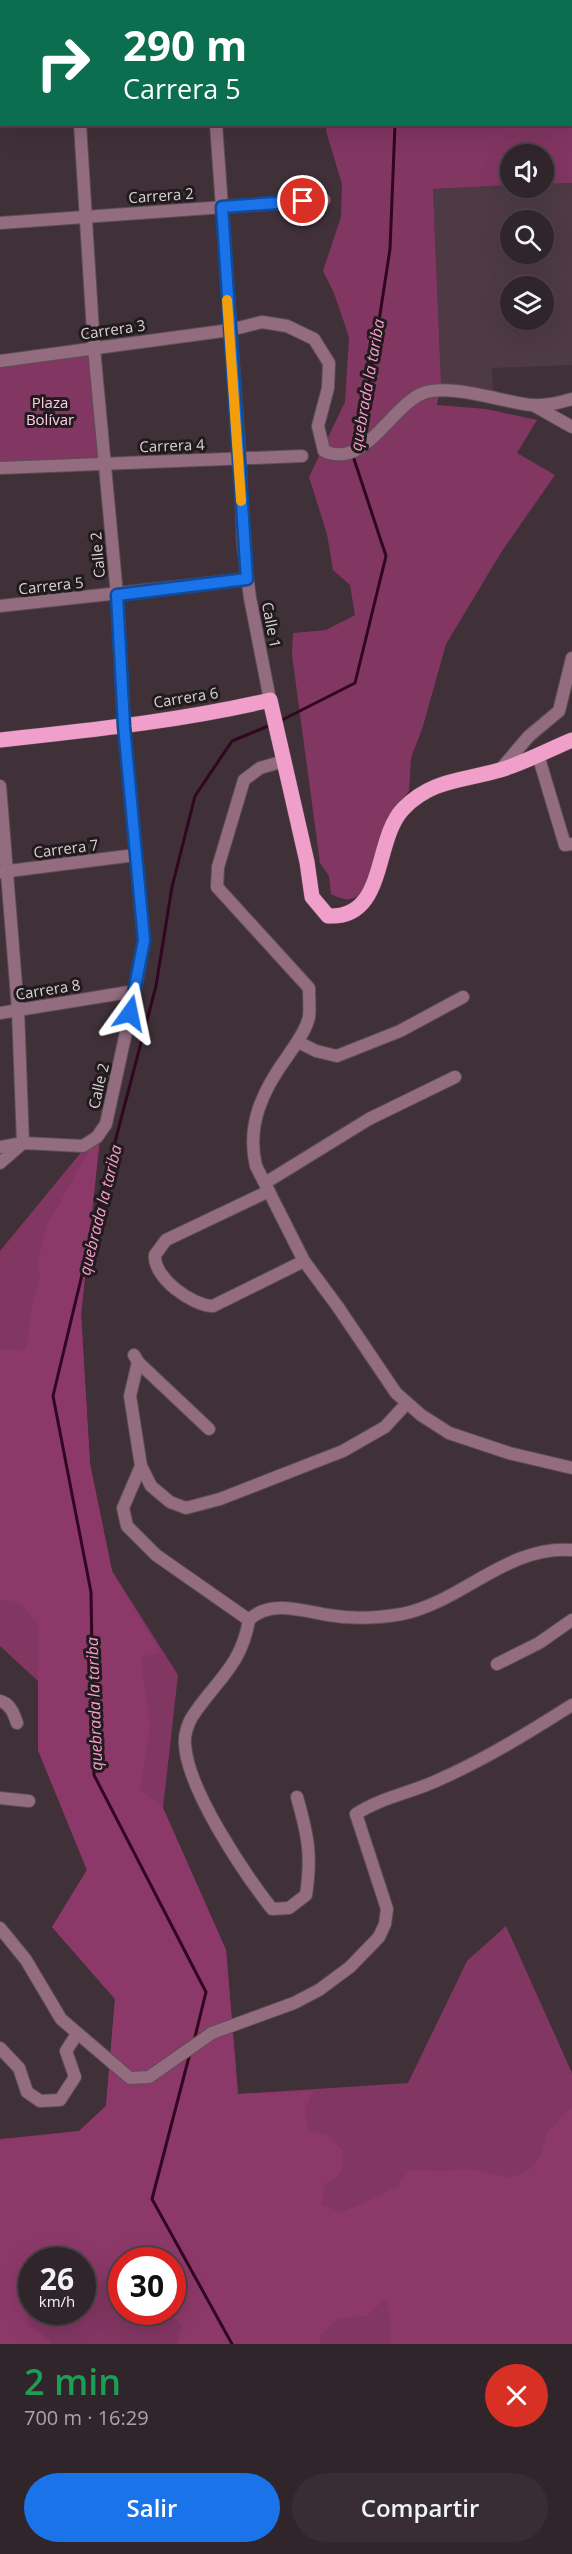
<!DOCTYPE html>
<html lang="es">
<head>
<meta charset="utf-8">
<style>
  body { margin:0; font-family:"Open Sans",sans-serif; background:#382d32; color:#f1f3f6; height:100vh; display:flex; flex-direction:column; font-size:22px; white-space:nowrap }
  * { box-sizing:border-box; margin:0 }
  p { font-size:20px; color:#a8a5a8 }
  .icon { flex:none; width:33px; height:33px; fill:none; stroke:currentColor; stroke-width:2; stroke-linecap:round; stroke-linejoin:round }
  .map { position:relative; height:2344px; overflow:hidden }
  .details { display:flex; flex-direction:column; background:#30252a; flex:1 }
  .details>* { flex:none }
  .top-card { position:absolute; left:0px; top:0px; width:573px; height:126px; box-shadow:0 6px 24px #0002,0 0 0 2px #4b4247; background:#0b6e4f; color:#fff; overflow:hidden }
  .fabs { position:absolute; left:500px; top:144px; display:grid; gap:12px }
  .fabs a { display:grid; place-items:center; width:54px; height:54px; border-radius:50%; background:#30252a; box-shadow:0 6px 24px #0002,0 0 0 2px #4b4247; font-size:30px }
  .speed { position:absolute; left:18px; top:2247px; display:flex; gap:12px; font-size:30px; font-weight:700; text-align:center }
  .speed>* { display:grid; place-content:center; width:78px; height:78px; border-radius:50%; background:#30252a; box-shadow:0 6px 24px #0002,0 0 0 2px #4b4247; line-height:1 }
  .speed small { font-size:15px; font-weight:400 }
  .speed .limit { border:9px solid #d22; background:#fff; color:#111 }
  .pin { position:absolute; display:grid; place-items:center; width:51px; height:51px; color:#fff; margin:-26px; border:3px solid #fff; border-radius:50%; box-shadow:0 2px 6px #0007 }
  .me { position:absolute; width:66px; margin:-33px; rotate:12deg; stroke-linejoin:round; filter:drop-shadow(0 0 4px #0008) }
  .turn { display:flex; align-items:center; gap:21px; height:126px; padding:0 24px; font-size:27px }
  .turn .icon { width:78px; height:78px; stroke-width:2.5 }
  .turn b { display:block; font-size:42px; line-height:51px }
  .round { display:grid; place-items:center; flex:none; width:63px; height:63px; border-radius:32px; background:#382d32 }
  .head { display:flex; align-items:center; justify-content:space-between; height:102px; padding:0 24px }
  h1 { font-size:36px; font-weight:600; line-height:45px; color:#1e9e55 }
  .action { display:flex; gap:12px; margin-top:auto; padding:12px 24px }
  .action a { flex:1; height:69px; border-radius:36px; background:#1a73e8; color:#fff; font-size:24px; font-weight:600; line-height:69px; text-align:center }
  .action a+a { background:#382d32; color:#f1f3f6 }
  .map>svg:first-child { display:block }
  .built { fill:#4e3a44; fill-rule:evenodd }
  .green { fill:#823662; fill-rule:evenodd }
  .forest { fill:#8c3969 }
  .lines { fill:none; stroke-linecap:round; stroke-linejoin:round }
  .stream { stroke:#300620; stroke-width:3 }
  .minor-casing { stroke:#5c4e54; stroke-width:14 }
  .major-casing { stroke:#5c4e54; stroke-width:16 }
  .minor { stroke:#936c80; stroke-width:12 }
  .major { stroke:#ef9fc9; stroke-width:15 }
  .route-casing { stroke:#114b97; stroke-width:15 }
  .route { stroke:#1a73e8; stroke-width:10 }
  .slow { stroke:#f59e0b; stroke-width:10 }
  .labels { text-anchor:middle; stroke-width:6; stroke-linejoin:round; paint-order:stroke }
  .street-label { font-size:15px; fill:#dbd2d6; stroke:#221b1e }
  .park-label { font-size:15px; fill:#fecee6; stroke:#221b1e }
  .water-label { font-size:16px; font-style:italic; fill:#f99ccd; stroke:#221b1e }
</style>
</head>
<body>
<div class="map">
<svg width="572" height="2344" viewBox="0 0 572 2344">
  <rect width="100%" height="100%" fill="#403138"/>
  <path class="built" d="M572,183v182l-80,3 1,25 -52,-10 -8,-194 77,-4v3h33v-4zM510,220h33v34h-33zM510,286h33v34h-33z"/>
  <g class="green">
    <path d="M297,0h275v183l-29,1v-30h-33v31l-77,4 8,194 -4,22 49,4 51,11 -20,33 38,22 -53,76 -56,93 -23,82 -12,32 -2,33 -25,35 -20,67c-13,8 -19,8 -33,1l-2,-18 -9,-13 -28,-208 1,-22 33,-3 29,-15 -5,-30 -17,-15 -6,-36 -18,-57 36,-75 4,-65 -15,-44 -11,-22 18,-54 1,-33 -16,-53 1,-6 245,-1v-122z"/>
    <polygon points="94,348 105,463 0,468 0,361"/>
    <path d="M101,1128l-20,186 9,150 22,107 66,104 -15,133 63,142 12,144 170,-11 59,-122 39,-35 66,147v271h-572v-205l79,-8 27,-25 9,-107 -63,-72 35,-57 -49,-120 1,-68 -39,-36v-395zM32,2260h50v52h-50zM122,2260h50v52h-50z"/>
  </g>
  <path class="forest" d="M101,1128l-20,186 9,150 22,107 48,81 -19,5 9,70 -10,62 23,19 63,142 12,144 75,-3 -8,19 3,20 21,6 15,16 -3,21 -16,11 -3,20 20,9 56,-27 11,-16 39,1 22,-2 41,9 18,-8 12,-15 6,-22 25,-27v238h-182l1,-14 -4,-33 -20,19 -28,2 -20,19 2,7h-144l4,-18 -12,-14h3v-52h-50l-1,18 -7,-4 -31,18 -1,-32h-50l-1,46 -4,4v14l22,15 1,5h-50v-204l79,-9 27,-25 9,-107 -63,-72 35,-57 -49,-120v-126c-10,-12 -21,-28 -38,-23v-252l26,1 6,-43 8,-28 -2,-13 2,-13 7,-27z"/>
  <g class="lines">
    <g class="stream">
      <polyline points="434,2 434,0"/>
      <polyline points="355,446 371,373 390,249 395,124"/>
      <polyline points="280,721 355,683 386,556 353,456"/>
      <polyline points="194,2041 206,1992 94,1775 91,1592 53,1396 102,1191 156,986 172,887 195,796 232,741 271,725"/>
      <polyline points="190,2053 152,2199 232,2344"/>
    </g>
    <defs>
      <g id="minor">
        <polyline points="68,0 68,2"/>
        <polyline points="207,0 207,2"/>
        <polyline points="115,2 125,0"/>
        <polyline points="0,15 2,15"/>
        <polyline points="0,87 2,87"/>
        <polyline points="216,124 240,459 243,543 250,598 270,700"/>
        <polyline points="0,223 324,200"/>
        <path d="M0,361l230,-31 32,-8 25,4 27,13 15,24 -1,25 -10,38 6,25c41,18 64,-41 97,-57 25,-12 82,8 110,11 13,1 28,-2 41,-6"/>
        <polyline points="533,405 572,427"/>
        <polyline points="0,468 302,456"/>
        <polyline points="0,606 247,579"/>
        <polyline points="538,755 565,845 572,844"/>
        <path d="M284,761l-24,7 -16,12 -26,87 -1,20 92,101c0,9 1,20 0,29 -3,14 -14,28 -22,40 -24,33 -41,68 -31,109l48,95 34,46 58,86 25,22 28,18 60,20 63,15"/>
        <polyline points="500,770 529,736 559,711 572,658"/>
        <polyline points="0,786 18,1010 23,1143 0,1163"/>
        <polyline points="1,872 135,855"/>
        <polyline points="0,1013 135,991"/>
        <polyline points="298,1042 316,1051 337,1056 400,1031 463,997"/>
        <polyline points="0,1147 23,1143 83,1146 97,1137 106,1124 135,991 144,941 124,726 117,595 94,348 80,124"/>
        <polyline points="265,1183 369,1119 455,1077"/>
        <path d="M269,1191l-103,49 -11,15c-2,23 38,51 58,51l91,-45"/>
        <path d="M134,1355l4,7 -8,34 11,70 -18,42 4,18 29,29 93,65c20,-21 55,-9 79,-5 23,4 51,3 74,-1 60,-12 105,-69 170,-64"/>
        <polyline points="138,1362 209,1429"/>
        <polyline points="141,1466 151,1486 170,1502 186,1508 220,1499 343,1451 385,1427 407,1403"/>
        <path d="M249,1620c-8,47 -33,60 -57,97 -4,6 -8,19 -7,27 2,45 59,129 87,165l17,-1 17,-13c6,-40 2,-59 -9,-98"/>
        <polyline points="497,1664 539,1643 572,1620"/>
        <path d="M0,1701c10,2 14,13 17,22"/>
        <polyline points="0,1798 29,1801"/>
        <path d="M0,1928l26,32 35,59 69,59 19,-1 63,-44 82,-30 25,-13 31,-23 29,-30 6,-13 2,-15 -31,-95c24,-16 54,-21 80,-33 48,-21 92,-48 136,-76"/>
        <polyline points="0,2048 19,2068 27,2092 40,2101 60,2100 75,2077 66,2051 77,2034"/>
      </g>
      <path id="major" d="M0,740c90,-10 181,-19 270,-40l37,162 5,35 16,19c59,3 45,-75 75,-107 29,-30 60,-28 97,-39 24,-7 48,-20 72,-30"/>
    </defs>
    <use href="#minor" class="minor-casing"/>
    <use href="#major" class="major-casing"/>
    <use href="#minor" class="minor"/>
    <use href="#major" class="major"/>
  </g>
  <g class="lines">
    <defs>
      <polyline id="route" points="130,1013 144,940 124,726 117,595 247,579 222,207 303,201"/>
    </defs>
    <use href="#route" class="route-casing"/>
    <use href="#route" class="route"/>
    <polyline class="slow" points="227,300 241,501"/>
  </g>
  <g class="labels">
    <g class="street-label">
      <text transform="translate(161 196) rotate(-4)" y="5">Carrera 2</text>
      <text transform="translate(113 330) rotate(-8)" y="5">Carrera 3</text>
      <text transform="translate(172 446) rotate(-2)" y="5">Carrera 4</text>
      <text transform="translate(98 555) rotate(-95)" y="5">Calle 2</text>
      <text transform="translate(51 586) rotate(-6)" y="5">Carrera 5</text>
      <text transform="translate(271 625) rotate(79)" y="5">Calle 1</text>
      <text transform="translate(186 698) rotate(-9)" y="5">Carrera 6</text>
      <text transform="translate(66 849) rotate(-7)" y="5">Carrera 7</text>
      <text transform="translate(48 990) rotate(-9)" y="5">Carrera 8</text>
      <text transform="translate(99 1086) rotate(-77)" y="5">Calle 2</text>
    </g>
    <g class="park-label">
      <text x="50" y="408">Plaza<tspan x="50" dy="17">Bolívar</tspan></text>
    </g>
    <g class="water-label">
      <text transform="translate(367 385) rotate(-80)" y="6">quebrada la tariba</text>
      <text transform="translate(100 1210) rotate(-76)" y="6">quebrada la tariba</text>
      <text transform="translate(94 1704) rotate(-92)" y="6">quebrada la tariba</text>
    </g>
  </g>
</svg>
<div class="fabs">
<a><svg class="icon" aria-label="sound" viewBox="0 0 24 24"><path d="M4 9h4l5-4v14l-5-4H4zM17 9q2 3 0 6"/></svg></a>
<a><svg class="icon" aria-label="search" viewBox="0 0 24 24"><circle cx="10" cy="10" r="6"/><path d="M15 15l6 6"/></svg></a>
<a><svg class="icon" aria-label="layers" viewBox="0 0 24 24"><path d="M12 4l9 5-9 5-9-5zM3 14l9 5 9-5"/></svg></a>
</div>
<div class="speed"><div>26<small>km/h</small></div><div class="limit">30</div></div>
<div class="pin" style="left:303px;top:201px;background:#d93025"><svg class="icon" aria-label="arrive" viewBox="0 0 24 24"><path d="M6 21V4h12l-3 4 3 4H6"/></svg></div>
<svg class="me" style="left:130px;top:1013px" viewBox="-20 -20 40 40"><path d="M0-17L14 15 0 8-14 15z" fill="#1a73e8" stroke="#fff" stroke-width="4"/></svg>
<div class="top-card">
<div class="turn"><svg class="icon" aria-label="right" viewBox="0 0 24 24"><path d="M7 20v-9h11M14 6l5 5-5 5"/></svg><div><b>290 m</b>Carrera 5</div></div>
</div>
</div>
<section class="details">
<div class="head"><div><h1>2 min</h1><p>700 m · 16:29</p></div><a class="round" style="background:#d93025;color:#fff"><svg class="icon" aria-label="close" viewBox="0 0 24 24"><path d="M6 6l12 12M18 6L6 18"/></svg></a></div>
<div class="action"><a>Salir</a><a>Compartir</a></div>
</section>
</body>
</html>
